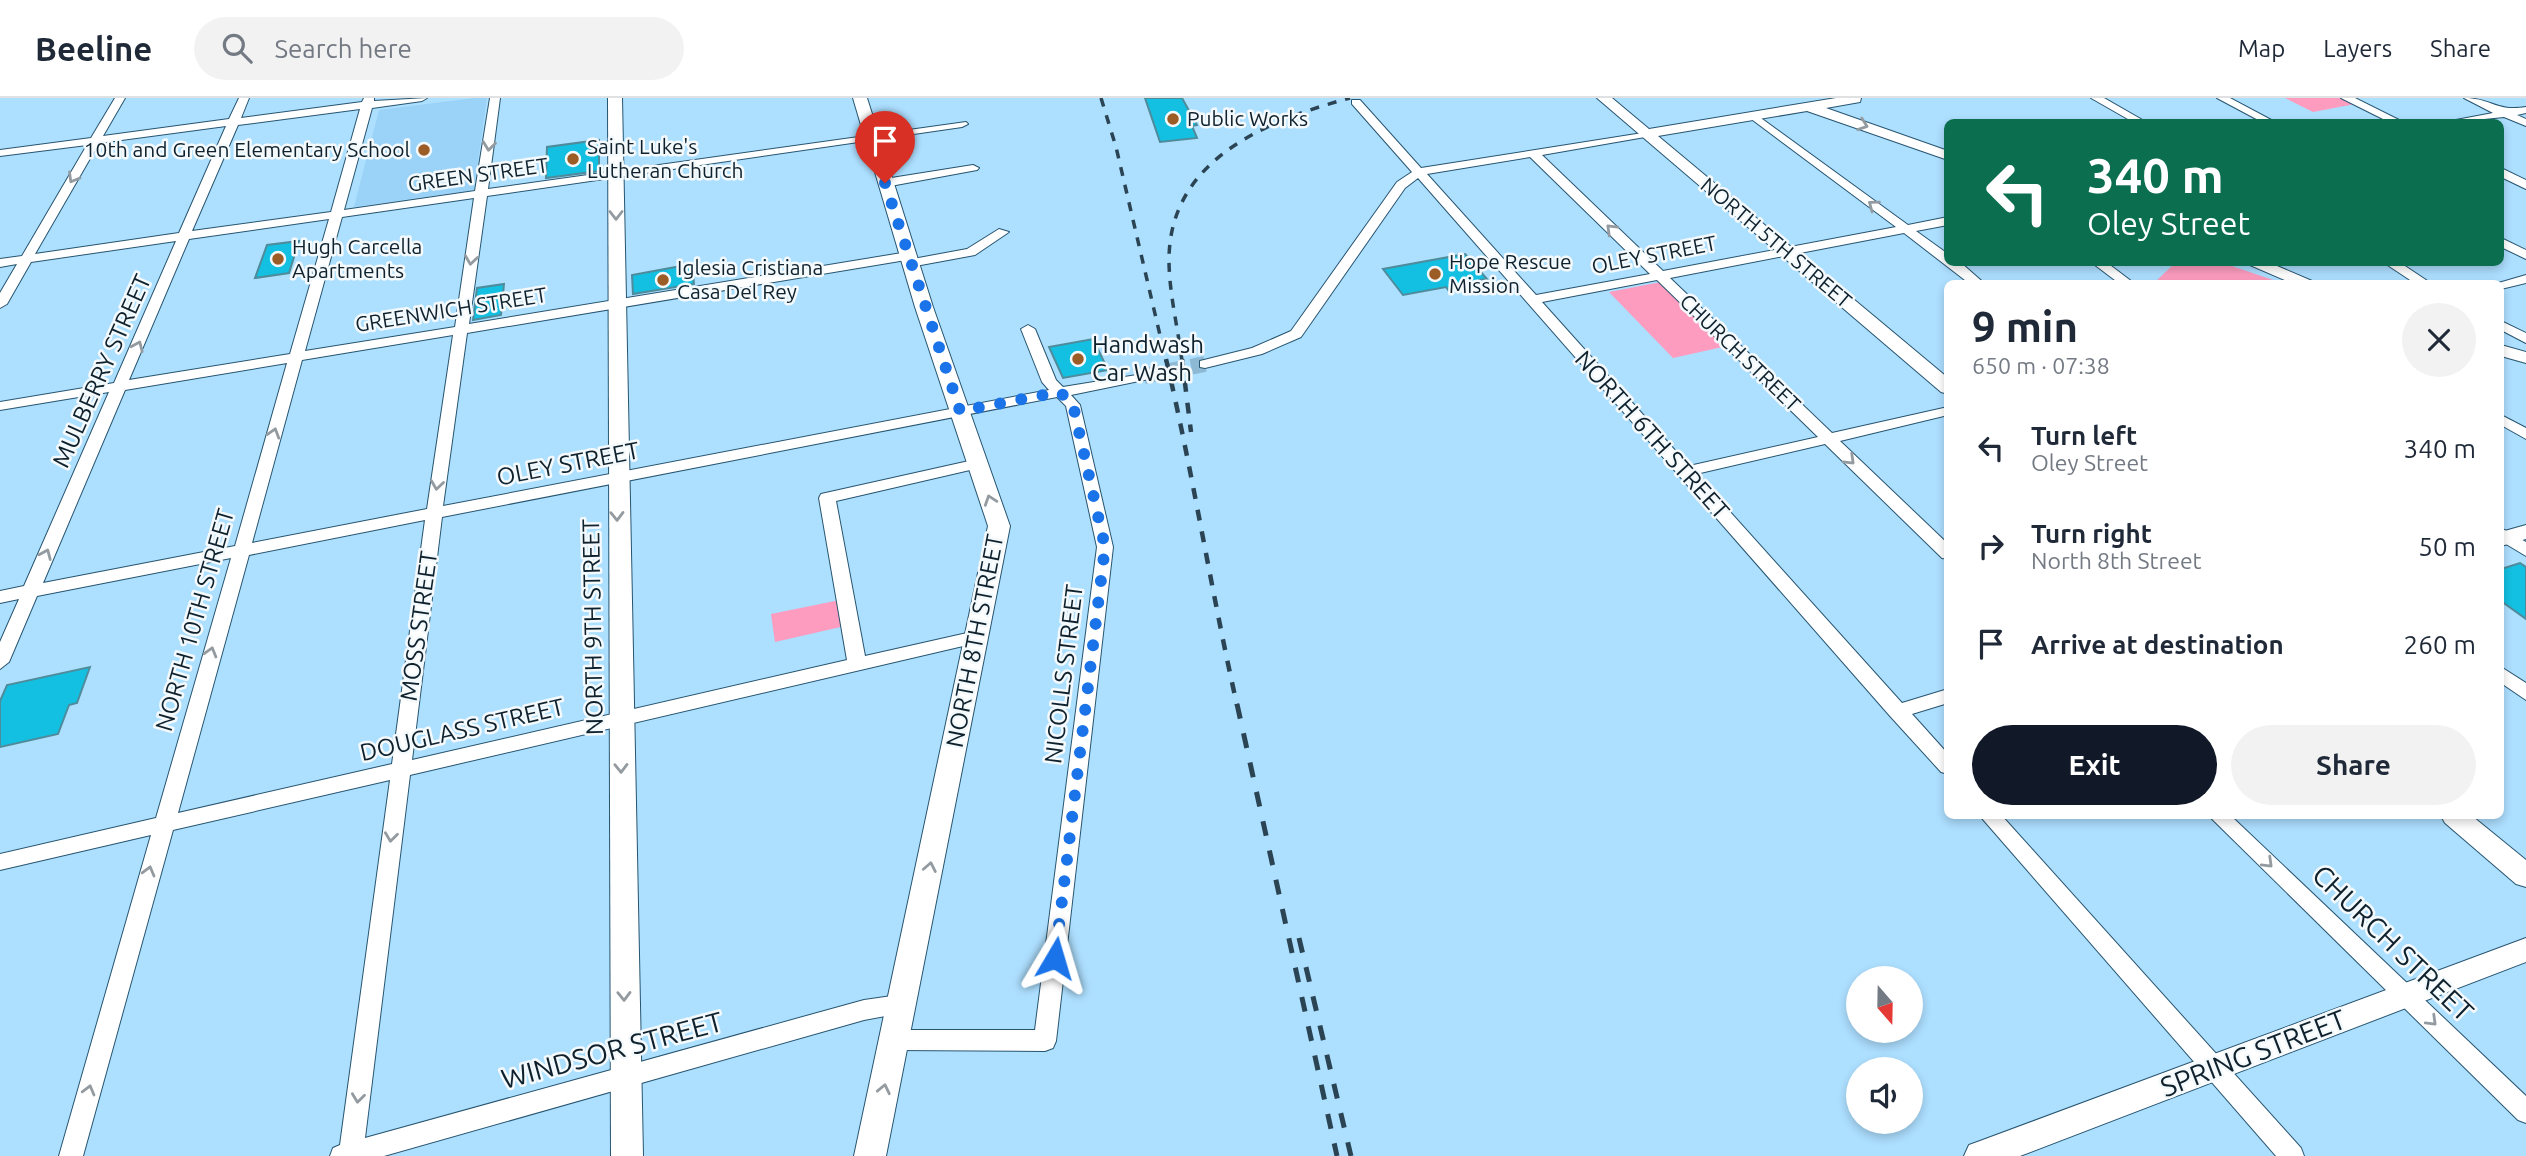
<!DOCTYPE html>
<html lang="en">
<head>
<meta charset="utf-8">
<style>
  body { margin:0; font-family:Ubuntu,sans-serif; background:#f2f2f3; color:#1f2937; height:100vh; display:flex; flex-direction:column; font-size:26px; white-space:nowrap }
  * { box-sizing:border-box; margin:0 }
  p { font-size:23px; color:#747a83 }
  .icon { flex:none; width:38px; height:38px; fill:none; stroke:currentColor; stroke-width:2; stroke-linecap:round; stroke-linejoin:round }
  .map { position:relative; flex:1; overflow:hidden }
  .panel { position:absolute; left:1944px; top:182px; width:560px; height:539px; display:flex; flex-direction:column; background:#fff; border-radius:10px; box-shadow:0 4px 10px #0003 }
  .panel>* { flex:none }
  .guide { position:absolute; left:1944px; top:21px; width:560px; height:147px; border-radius:10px; box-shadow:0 4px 10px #0003; background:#0b6e4f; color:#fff; overflow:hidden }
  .needle { width:46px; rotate:160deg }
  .controls { position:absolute; left:1846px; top:868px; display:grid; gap:14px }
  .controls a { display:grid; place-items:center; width:77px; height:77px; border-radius:50%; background:#fff; box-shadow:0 4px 10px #0003; font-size:35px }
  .pin { position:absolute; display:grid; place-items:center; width:60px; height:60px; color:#fff; margin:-72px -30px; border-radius:50% 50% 50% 0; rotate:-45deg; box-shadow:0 0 7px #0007 }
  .pin .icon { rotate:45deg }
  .me { position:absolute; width:77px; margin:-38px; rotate:7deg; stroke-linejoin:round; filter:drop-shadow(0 0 5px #0008) }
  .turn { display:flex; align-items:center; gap:24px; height:147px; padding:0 28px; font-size:32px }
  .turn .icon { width:91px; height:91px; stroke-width:2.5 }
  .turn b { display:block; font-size:49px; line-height:60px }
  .round { display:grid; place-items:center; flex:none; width:74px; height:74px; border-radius:37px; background:#f2f2f3 }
  .headline { display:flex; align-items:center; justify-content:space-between; height:119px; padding:0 28px }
  h1 { font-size:42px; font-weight:700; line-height:52px }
  .action { display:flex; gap:14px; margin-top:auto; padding:14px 28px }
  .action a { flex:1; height:80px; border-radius:42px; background:#111827; color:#fff; font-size:28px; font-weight:700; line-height:80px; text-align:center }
  .action a+a { background:#f2f2f3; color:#1f2937 }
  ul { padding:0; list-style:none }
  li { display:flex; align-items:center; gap:21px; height:98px; padding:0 28px }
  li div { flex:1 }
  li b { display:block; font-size:26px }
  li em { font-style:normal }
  header { display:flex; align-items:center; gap:42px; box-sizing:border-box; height:98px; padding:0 35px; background:#fff; border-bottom:2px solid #e0e1e3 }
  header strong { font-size:33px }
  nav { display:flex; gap:38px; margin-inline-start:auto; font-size:24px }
  .search { width:490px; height:63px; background:#f2f2f3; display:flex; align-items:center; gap:18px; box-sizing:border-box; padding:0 24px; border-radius:38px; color:#747a83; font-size:26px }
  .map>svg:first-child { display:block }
  .built { fill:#9bd3f8 }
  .green { fill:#fd9cbf }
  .building { fill:#13c0e2; stroke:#4e8b9b; stroke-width:2 }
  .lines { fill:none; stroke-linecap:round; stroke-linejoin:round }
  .minor-tunnel { stroke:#8db9d5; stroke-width:16; stroke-dasharray:16 8; stroke-linecap:butt }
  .minor-casing { stroke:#275570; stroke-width:2 }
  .major-casing { stroke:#275570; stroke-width:2 }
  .minor { fill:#fff; fill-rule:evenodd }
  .major { fill:#fff; fill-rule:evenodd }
  .rail-far2 { stroke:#2b4454; stroke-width:3.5; stroke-dasharray:9 9; stroke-linecap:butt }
  .rail-far1 { stroke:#2b4454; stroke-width:4.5; stroke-dasharray:11 11; stroke-linecap:butt }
  .rail { stroke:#2b4454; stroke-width:5; stroke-dasharray:15 15; stroke-linecap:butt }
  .oneway { stroke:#939ba0 }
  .route { stroke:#1a73e8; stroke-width:12; stroke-dasharray:0 21.6 }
  .poi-dot { fill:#9c5c26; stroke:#f4f9fc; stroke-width:2.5 }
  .labels { text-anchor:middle; stroke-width:5; stroke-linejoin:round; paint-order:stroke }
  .far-poi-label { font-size:21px; fill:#0e212d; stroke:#f4f9fc; text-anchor:start }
  .far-street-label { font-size:21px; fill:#0e212d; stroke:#f4f9fc }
  .poi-label { font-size:24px; fill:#0e212d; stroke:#f4f9fc; text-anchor:start }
  .street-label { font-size:24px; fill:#0e212d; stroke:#f4f9fc }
  .near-street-label { font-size:28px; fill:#0e212d; stroke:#f4f9fc }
</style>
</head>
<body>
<header>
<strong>Beeline</strong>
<div class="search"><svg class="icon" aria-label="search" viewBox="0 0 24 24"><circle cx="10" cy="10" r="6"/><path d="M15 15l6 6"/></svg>Search here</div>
<nav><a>Map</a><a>Layers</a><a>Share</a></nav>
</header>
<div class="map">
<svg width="2526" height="1058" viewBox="0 0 2526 1058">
  <rect width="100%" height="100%" fill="#addfff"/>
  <polygon class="built" points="474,0 487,0 474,92 354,109 379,12"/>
  <g class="green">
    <polygon points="2285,0 2341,0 2355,6 2313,14"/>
    <polygon points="2175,165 2223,165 2282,185 2154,185"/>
    <polygon points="1661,184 1727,248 1673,260 1609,194"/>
    <polygon points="840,502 845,528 775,544 771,516"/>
  </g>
  <g class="building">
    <polygon points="1145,0 1182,0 1197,27 1192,28 1197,40 1160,44"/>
    <polygon points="599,42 599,73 546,80 547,49"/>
    <polygon points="299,143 289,175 255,180 267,147"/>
    <polygon points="1465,156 1487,181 1480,182 1482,185 1449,193 1446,189 1403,197 1383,171"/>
    <polygon points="692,166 694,186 633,196 632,177"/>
    <polygon points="504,186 501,217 473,222 477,190"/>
    <polygon points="1093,241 1108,272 1063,280 1049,249"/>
    <polygon points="2520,465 2526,469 2526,521 2501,503 2501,471"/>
    <polygon points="90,569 77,605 69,607 58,636 0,649 0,603 7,587"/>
  </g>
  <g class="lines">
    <polyline class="minor-tunnel" points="1144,278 1205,266"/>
    <defs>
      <g id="minor">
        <path d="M115,0h10l-22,38 126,-17 10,-21h10l-8,20 121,-16 2,-4h10v3l53,-3 -5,3 -50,7 -28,102 131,-19 15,-93h10l-12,91 478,-67 2,2 -6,3 -475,69 -18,128 439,-72 5,1v6l54,-10 32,-20 10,3 -34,23 -65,12 -6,-4 2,-3 -439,73 -24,173 606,-116 -7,-8 -21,-53 7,-4 7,4 21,51 7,7 86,-14v6l-78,16 9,10 33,142 -57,494 -3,7 -8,3 -150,-1 -8,-3 -3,-7 3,-7 8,-3h140l62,-483 -31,-141 -9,-9 -615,120 -30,243 435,-100 -28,-162 2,-4 157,-35 8,5 -3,3 -147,34 29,155 111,-25 9,6 -9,6 -566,132 -45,363 499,-138 35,-5 8,3 3,7 -3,7 -43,8 -480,136h-54l3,-8 7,-3 50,-365 -217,50 -90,326h-24l92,-321 -151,35v-16l156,-36 75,-260 -194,38 -28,66 -9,7v-27l19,-43 -19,4v-12l24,-5 85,-194 -109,18v-8l114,-19 62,-142 -145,21 -24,42 -7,4v-15l17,-29 -17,3v-8l22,-3 65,-111 -87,11v-6l91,-12zM360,11l-29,103 -139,19 46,-106zM226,28l-47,107 -144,21 64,-111zM474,100l-19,129 -150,24 37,-134zM329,121l-39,135 -161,26 60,-141zM453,237l-26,174 -175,34 50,-183zM287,265l-52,183 -192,37 82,-193zM425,422l-33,244 -214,49 71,-258z"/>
        <polygon points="2091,0 2104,0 2146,24 2133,24"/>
        <polygon points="2217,0 2230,0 2275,24 2262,24"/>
        <polygon points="2341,0 2355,0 2403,24 2389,24"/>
        <path d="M2464,0c27,0 32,14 62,9v6l-9,2 9,4v7l-22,-9 -49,5 1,-2 37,-7z"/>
        <path d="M1352,2h8l61,68 228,-36 2,2 -6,3 -103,18 121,116 233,-44 -146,-109 -1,-2 5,-3 154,112 40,-8v8l-32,6 32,23v8h12l25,22h-15l-66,-51 -234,45 162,155 116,-26v8l-108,26 108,103v15l-6,-1 -117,-114 -129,30 206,229 46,-14v14l-36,11 36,40v20l-7,-2 -51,-56 -472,-538 -13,10 -104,149 -39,17 -57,14 -5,-1v-6l52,-13 39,-17 106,-149 15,-10 -60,-68zM1530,59l120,117 -114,21 -109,-121zM1657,182l161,157 -129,29 -147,-164z"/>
        <polygon points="973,67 979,70 977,72 885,89 879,85 885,81"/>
        <polygon points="2501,70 2526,82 2526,91 2501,79"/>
        <polygon points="2501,140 2526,152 2526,161 2501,149"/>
        <polygon points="2091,164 2106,164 2135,186 2120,186"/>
        <polygon points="2383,164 2399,164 2432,186 2416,186"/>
        <polygon points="2526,177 2526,185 2501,191 2501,186 2495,186"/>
        <polygon points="2501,223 2526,235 2526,245 2501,232"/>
        <polygon points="2501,317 2526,330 2526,341 2501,327"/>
        <polygon points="2501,430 2526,444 2526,458 2501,443"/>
        <polygon points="2501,569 2526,585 2526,602 2501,585"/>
        <polygon points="1980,718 2002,718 2301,1050 2304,1058 2276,1058"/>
        <polygon points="2209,718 2231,718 2526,998 2526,1025 2518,1022"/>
      </g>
      <g id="major">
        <polygon points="608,0 622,0 643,1058 611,1058"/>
        <polygon points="853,0 867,0 933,209 1010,428 886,1058 854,1058 988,428 915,209"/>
        <polygon points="1597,0 1612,0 1649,31 1836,0 1861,0 1860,4 1826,10 1948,53 1948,62 1807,13 1658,38 1948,280 1948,296 1941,294"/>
        <polygon points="2243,164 2268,164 2319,186 2294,186"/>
        <polygon points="2501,247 2526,254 2526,265 2501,258"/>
        <polygon points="2526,427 2526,441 2501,448 2501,434"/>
        <polygon points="2441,718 2472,718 2526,762 2526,789 2516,786 2445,725"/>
        <polygon points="2526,840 2526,864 2020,1058 1964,1058 1969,1047 1980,1043"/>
      </g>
    </defs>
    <use href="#minor" class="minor-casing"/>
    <use href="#major" class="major-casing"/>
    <use href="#minor" class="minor"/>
    <use href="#major" class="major"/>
    <g class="rail-far2">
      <polyline points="1101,0 1116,49 1166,263"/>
      <path d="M1182,263c-4,-33 -13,-68 -13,-101 0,-101 99,-140 181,-162"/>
    </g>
    <g class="rail-far1">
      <path d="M1166,261c27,115 45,231 71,346"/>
      <polyline points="1182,261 1191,334"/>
    </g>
    <g class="rail">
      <polyline points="1237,606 1337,1058"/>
      <polyline points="1299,840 1351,1058"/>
    </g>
  </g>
  <defs><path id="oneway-chevron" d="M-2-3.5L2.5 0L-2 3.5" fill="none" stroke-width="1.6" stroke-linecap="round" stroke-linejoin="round" transform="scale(1.75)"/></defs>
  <g class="oneway">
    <use href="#oneway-chevron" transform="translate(1863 27) rotate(19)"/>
    <use href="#oneway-chevron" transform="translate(489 48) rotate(97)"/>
    <use href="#oneway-chevron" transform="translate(73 80) rotate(120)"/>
    <use href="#oneway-chevron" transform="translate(1873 107) rotate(-143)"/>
    <use href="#oneway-chevron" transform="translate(616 117) rotate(90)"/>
    <use href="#oneway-chevron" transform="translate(1611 131) rotate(-136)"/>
    <use href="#oneway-chevron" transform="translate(471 162) rotate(98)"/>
    <use href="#oneway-chevron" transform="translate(138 248) rotate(-66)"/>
    <use href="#oneway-chevron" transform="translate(274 335) rotate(-73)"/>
    <use href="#oneway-chevron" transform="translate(1850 362) rotate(44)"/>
    <use href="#oneway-chevron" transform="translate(437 387) rotate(98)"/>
    <use href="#oneway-chevron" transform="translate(990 402) rotate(-109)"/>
    <use href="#oneway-chevron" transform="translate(617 418) rotate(89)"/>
    <use href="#oneway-chevron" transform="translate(46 456) rotate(-67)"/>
    <use href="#oneway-chevron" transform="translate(211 554) rotate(-74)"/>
    <use href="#oneway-chevron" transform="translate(621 670) rotate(89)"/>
    <use href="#oneway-chevron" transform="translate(391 739) rotate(97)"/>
    <use href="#oneway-chevron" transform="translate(2268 765) rotate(44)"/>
    <use href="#oneway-chevron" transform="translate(930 769) rotate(-79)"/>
    <use href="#oneway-chevron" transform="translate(149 773) rotate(-75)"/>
    <use href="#oneway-chevron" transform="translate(624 898) rotate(89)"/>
    <use href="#oneway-chevron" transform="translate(2432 923) rotate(44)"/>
    <use href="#oneway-chevron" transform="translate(884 991) rotate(-78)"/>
    <use href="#oneway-chevron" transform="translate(89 992) rotate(-75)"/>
    <use href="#oneway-chevron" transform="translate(358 1000) rotate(97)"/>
  </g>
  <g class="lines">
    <polyline class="route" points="885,85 960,313 1060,294 1073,307 1105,449 1055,860"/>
  </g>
  <g class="poi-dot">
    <circle cx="1173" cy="21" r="7"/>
    <circle cx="424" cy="52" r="7"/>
    <circle cx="573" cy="61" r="7"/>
    <circle cx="278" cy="161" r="7"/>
    <circle cx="1435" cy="176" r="7"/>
    <circle cx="663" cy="182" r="7"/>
    <circle cx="1078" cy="261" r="7"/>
  </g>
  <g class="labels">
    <g class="far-poi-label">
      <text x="1187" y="28">Public Works</text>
      <text x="587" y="56">Saint Luke's<tspan x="587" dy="24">Lutheran Church</tspan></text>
      <text x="410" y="59" text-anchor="end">10th and Green Elementary School</text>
      <text x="292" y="156">Hugh Carcella<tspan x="292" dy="24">Apartments</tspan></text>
      <text x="1449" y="171">Hope Rescue<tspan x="1449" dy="24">Mission</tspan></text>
      <text x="677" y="177">Iglesia Cristiana<tspan x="677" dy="24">Casa Del Rey</tspan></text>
    </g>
    <g class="far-street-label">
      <text transform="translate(478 77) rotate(-8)" y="7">GREEN STREET</text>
      <text transform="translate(1776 145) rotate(40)" y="7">NORTH 5TH STREET</text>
      <text transform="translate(1654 157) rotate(-11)" y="7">OLEY STREET</text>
      <text transform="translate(451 212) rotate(-9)" y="7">GREENWICH STREET</text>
      <text transform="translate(1740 255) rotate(44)" y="7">CHURCH STREET</text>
    </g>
    <g class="poi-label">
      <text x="1092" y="255">Handwash<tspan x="1092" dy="28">Car Wash</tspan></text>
    </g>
    <g class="street-label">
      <text transform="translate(102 273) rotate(-66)" y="8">MULBERRY STREET</text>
      <text transform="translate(1652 337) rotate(48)" y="8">NORTH 6TH STREET</text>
      <text transform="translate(568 366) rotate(-11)" y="8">OLEY STREET</text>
      <text transform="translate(195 522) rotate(-74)" y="8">NORTH 10TH STREET</text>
      <text transform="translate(419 528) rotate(-82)" y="8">MOSS STREET</text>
      <text transform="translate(593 529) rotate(-91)" y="8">NORTH 9TH STREET</text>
      <text transform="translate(975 543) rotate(-79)" y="8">NORTH 8TH STREET</text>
      <text transform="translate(1064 576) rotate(-83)" y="8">NICOLLS STREET</text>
      <text transform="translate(462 632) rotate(-13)" y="8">DOUGLASS STREET</text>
    </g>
    <g class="near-street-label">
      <text transform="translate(2393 845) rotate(44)" y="10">CHURCH STREET</text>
      <text transform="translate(612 952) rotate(-15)" y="10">WINDSOR STREET</text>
      <text transform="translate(2253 955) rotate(-21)" y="10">SPRING STREET</text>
    </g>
  </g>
</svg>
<div class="controls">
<a><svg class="needle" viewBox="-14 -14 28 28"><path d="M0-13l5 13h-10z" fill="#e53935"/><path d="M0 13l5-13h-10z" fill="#747a83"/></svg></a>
<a><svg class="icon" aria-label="sound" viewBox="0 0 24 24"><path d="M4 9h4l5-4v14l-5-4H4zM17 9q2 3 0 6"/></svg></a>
</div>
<div class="pin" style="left:885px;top:85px;background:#d93025"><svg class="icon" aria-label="arrive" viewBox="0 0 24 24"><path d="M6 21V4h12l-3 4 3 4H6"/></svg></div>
<svg class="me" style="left:1055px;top:860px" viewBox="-20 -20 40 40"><path d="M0-17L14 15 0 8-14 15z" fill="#1a73e8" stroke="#fff" stroke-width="4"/></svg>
<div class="guide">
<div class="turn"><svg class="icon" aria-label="left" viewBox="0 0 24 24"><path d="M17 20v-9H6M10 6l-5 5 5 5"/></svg><div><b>340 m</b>Oley Street</div></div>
</div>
<section class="panel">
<div class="headline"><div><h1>9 min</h1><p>650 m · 07:38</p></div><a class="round"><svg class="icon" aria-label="close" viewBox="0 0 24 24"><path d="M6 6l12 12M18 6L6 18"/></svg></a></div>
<ul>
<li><svg class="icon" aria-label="left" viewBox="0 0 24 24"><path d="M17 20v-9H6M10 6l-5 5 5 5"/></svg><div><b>Turn left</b><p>Oley Street</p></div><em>340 m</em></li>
<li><svg class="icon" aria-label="right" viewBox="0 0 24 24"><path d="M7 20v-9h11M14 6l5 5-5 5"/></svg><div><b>Turn right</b><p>North 8th Street</p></div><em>50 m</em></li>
<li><svg class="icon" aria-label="arrive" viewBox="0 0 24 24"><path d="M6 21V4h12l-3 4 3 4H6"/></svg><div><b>Arrive at destination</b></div><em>260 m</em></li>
</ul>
<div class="action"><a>Exit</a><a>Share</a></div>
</section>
</div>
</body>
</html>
